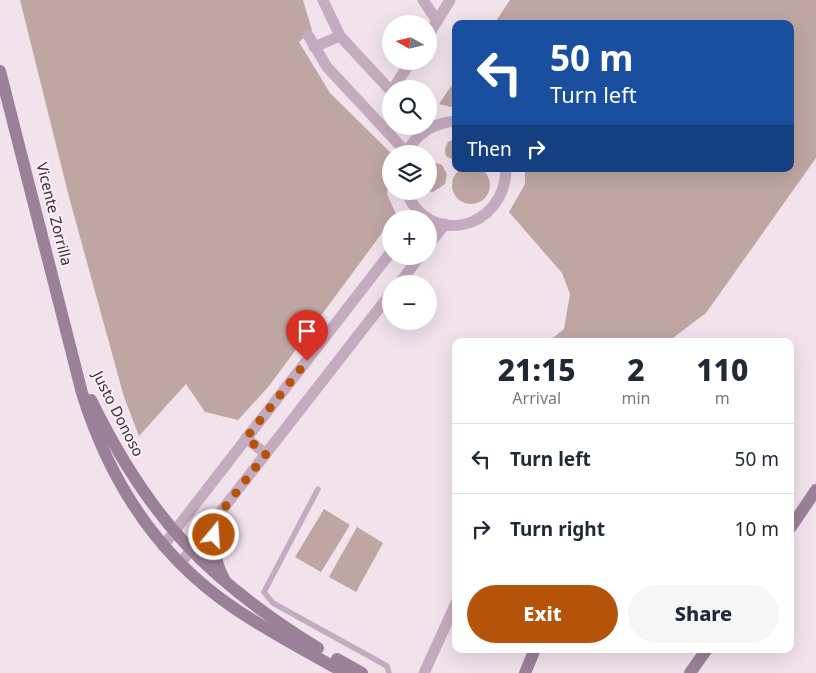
<!DOCTYPE html>
<html lang="en">
<head>
<meta charset="utf-8">
<style>
  body { margin:0; font-family:"Noto Sans",sans-serif; background:#f6f6f7; color:#1f2937; height:100vh; display:flex; flex-direction:column; font-size:19px; white-space:nowrap }
  * { box-sizing:border-box; margin:0 }
  p { font-size:16px; color:#747a83 }
  .icon { flex:none; width:28px; height:28px; fill:none; stroke:currentColor; stroke-width:2; stroke-linecap:round; stroke-linejoin:round }
  .map { position:relative; flex:1; overflow:hidden }
  .sheet { position:absolute; left:452px; top:338px; width:342px; height:315px; display:flex; flex-direction:column; background:#fff; border-radius:10px; box-shadow:0 5px 20px #0002 }
  .sheet>* { flex:none }
  .top-card { position:absolute; left:452px; top:20px; width:342px; height:152px; border-radius:10px; box-shadow:0 5px 20px #0002; background:#1a4fa0; color:#fff; overflow:hidden }
  .needle { width:32px; rotate:278deg }
  .controls { position:absolute; left:382px; top:15px; display:grid; gap:10px }
  .controls a { display:grid; place-items:center; width:55px; height:55px; border-radius:50%; background:#fff; box-shadow:0 5px 20px #0002; font-size:25px }
  .pin { position:absolute; display:grid; place-items:center; width:42px; height:42px; color:#fff; margin:-51px -21px; border-radius:50% 50% 50% 0; rotate:-45deg; box-shadow:0 0 5px #0007 }
  .pin .icon { rotate:45deg }
  .me { position:absolute; width:55px; margin:-28px; rotate:18deg; stroke-linejoin:round; filter:drop-shadow(0 0 4px #0008) }
  .turn { display:flex; align-items:center; gap:18px; height:105px; padding:0 15px; font-size:22px }
  .turn .icon { width:65px; height:65px; stroke-width:2.5 }
  .turn b { display:block; font-size:35px; line-height:42px }
  .then { display:flex; align-items:center; height:48px; padding:0 15px; background:#0003; gap:10px; font-size:19px }
  .eta { display:flex; justify-content:space-evenly; align-items:center; height:85px; text-align:center }
  .eta b { font-size:30px; font-weight:800; line-height:35px }
  .primary-button { display:flex; gap:10px; margin-top:auto; padding:10px 15px }
  .primary-button a { flex:1; height:58px; border-radius:30px; background:#b45309; color:#fff; font-size:20px; font-weight:800; line-height:58px; text-align:center }
  .primary-button a+a { background:#f6f6f7; color:#1f2937 }
  ul { padding:0; list-style:none }
  li { display:flex; align-items:center; gap:15px; height:70px; padding:0 15px; border-top:1px solid #e0e1e3 }
  li div { flex:1 }
  li b { display:block; font-size:19px }
  li em { font-style:normal }
  .map>svg:first-child { display:block }
  .green { fill:#bfa6a3 }
  .lines { fill:none; stroke-linecap:round; stroke-linejoin:round }
  .lane { stroke:#c5abbf; stroke-width:5.5 }
  .street { stroke:#c5abbf; stroke-width:11 }
  .secondary { stroke:#9c8098; stroke-width:12 }
  .route { stroke:#b45309; stroke-width:9; stroke-dasharray:0 16.2 }
  .labels { text-anchor:middle; stroke-width:4; stroke-linejoin:round; paint-order:stroke }
  .street-label { font-size:15px; fill:#382c37; stroke:#f9eef5 }
</style>
</head>
<body>
<div class="map">
<svg width="816" height="673" viewBox="0 0 816 673">
  <rect width="100%" height="100%" fill="#f1e2ec"/>
  <g class="green">
    <polygon points="20,0 303,0 312,30 299,42 330,93 392,154 387,194 396,214 269,386 238,420 205,412 186,384 139,436 124,397 69,197"/>
    <polygon points="510,0 816,0 816,158 706,313 669,341 549,341 564,329 570,294 562,273 509,212 525,184 525,169 791,169 791,24 494,24"/>
    <polygon points="456,79 456,108 439,104 441,101"/>
    <polygon points="456,139 456,161 455,161 446,156 445,149 448,142"/>
    <polygon points="429,161 442,165 447,174 445,184 433,192 427,191 429,191"/>
    <circle cx="471" cy="185" r="19"/>
    <polygon points="324,509 350,525 321,572 295,557"/>
    <polygon points="357,527 383,543 356,592 329,577"/>
  </g>
  <g class="lines">
    <polyline class="lane" points="318,489 264,592 273,603 387,666 389,673"/>
    <g class="street">
      <polyline points="323,0 340,36 391,91"/>
      <polyline points="423,0 437,21"/>
      <polyline points="429,34 450,0"/>
      <polyline points="308,35 327,67 406,152"/>
      <polyline points="314,47 340,36"/>
      <polyline points="393,89 411,61"/>
      <path d="M406,154c10,-21 27,-31 50,-33"/>
      <path d="M406,191c22,57 99,39 100,-22"/>
      <polyline points="429,245 445,224"/>
      <polyline points="399,284 420,256"/>
      <polyline points="246,438 266,454"/>
      <polyline points="163,546 391,252"/>
      <polyline points="180,564 391,293"/>
      <polyline points="424,673 456,603"/>
    </g>
    <g class="secondary">
      <path d="M0,71l82,322c27,87 75,163 152,215 35,24 74,44 111,65"/>
      <path d="M91,400c57,117 116,180 227,248"/>
      <path d="M218,516c-6,22 -5,43 6,63"/>
      <polyline points="791,527 816,490"/>
      <polyline points="337,659 362,673"/>
      <polyline points="525,673 535,649"/>
      <polyline points="690,673 707,649"/>
    </g>
  </g>
  <g class="lines">
    <polyline class="route" points="214,535 218,516 266,454 246,438 307,361"/>
  </g>
  <g class="labels">
    <g class="street-label">
      <text transform="translate(54 214) rotate(76)" y="5">Vicente Zorrilla</text>
      <text transform="translate(118 414) rotate(63)" y="5">Justo Donoso</text>
    </g>
  </g>
</svg>
<div class="controls">
<a><svg class="needle" viewBox="-14 -14 28 28"><path d="M0-13l5 13h-10z" fill="#e53935"/><path d="M0 13l5-13h-10z" fill="#747a83"/></svg></a>
<a><svg class="icon" aria-label="search" viewBox="0 0 24 24"><circle cx="10" cy="10" r="6"/><path d="M15 15l6 6"/></svg></a>
<a><svg class="icon" aria-label="layers" viewBox="0 0 24 24"><path d="M12 4l9 5-9 5-9-5zM3 14l9 5 9-5"/></svg></a>
<a>+</a>
<a>−</a>
</div>
<div class="pin" style="left:307px;top:361px;background:#d93025"><svg class="icon" aria-label="arrive" viewBox="0 0 24 24"><path d="M6 21V4h12l-3 4 3 4H6"/></svg></div>
<svg class="me" style="left:214px;top:535px" viewBox="-20 -20 40 40"><circle r="17" fill="#b45309" stroke="#fff" stroke-width="3"/><path d="M0-11L8 9 0 5-8 9z" fill="#fff"/></svg>
<div class="top-card">
<div class="turn"><svg class="icon" aria-label="left" viewBox="0 0 24 24"><path d="M17 20v-9H6M10 6l-5 5 5 5"/></svg><div><b>50 m</b>Turn left</div></div>
<div class="then">Then<svg class="icon" aria-label="right" viewBox="0 0 24 24"><path d="M7 20v-9h11M14 6l5 5-5 5"/></svg></div>
</div>
<section class="sheet">
<div class="eta">
<div><b>21:15</b><p>Arrival</p></div>
<div><b>2</b><p>min</p></div>
<div><b>110</b><p>m</p></div>
</div>
<ul>
<li><svg class="icon" aria-label="left" viewBox="0 0 24 24"><path d="M17 20v-9H6M10 6l-5 5 5 5"/></svg><div><b>Turn left</b></div><em>50 m</em></li>
<li><svg class="icon" aria-label="right" viewBox="0 0 24 24"><path d="M7 20v-9h11M14 6l5 5-5 5"/></svg><div><b>Turn right</b></div><em>10 m</em></li>
</ul>
<div class="primary-button"><a>Exit</a><a>Share</a></div>
</section>
</div>
</body>
</html>
